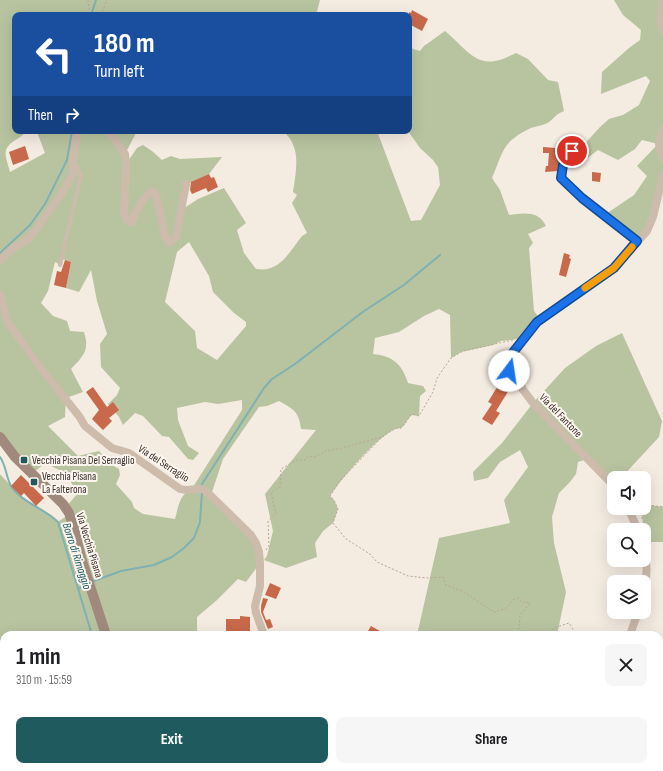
<!DOCTYPE html>
<html lang="en">
<head>
<meta charset="utf-8">
<style>
  body { margin:0; font-family:"Sofia Sans Condensed",sans-serif; background:#f6f6f6; color:#202124; height:100vh; display:flex; flex-direction:column; font-size:15px; white-space:nowrap }
  * { box-sizing:border-box; margin:0 }
  p { font-size:13px; color:#757577 }
  .icon { flex:none; width:22px; height:22px; fill:none; stroke:currentColor; stroke-width:2; stroke-linecap:round; stroke-linejoin:round }
  .map { position:relative; flex:1; overflow:hidden }
  .side { position:absolute; left:0px; top:631px; width:663px; height:140px; display:flex; flex-direction:column; background:#fff; border-radius:12px 12px 0 0; box-shadow:0 4px 16px #0002 }
  .side>* { flex:none }
  .banner { position:absolute; left:12px; top:12px; width:400px; height:122px; border-radius:8px; box-shadow:0 4px 16px #0002; background:#1a4fa0; color:#fff; overflow:hidden }
  .fabs { position:absolute; left:607px; top:471px; display:grid; gap:8px }
  .fabs a { display:grid; place-items:center; width:44px; height:44px; border-radius:8px; background:#fff; box-shadow:0 4px 16px #0002; font-size:20px }
  .pin { position:absolute; display:grid; place-items:center; width:34px; height:34px; color:#fff; margin:-17px; border:2px solid #fff; border-radius:50%; box-shadow:0 1px 4px #0007 }
  .me { position:absolute; width:44px; margin:-22px; rotate:14deg; stroke-linejoin:round; filter:drop-shadow(0 0 3px #0008) }
  .turn { display:flex; align-items:center; gap:14px; height:84px; padding:0 16px; font-size:18px }
  .turn .icon { width:52px; height:52px; stroke-width:2.5 }
  .turn b { display:block; font-size:28px; line-height:34px }
  .then { display:flex; align-items:center; height:38px; padding:0 16px; background:#0003; gap:8px; font-size:15px }
  .round { display:grid; place-items:center; flex:none; width:42px; height:42px; border-radius:8px; background:#f6f6f6 }
  .head { display:flex; align-items:center; justify-content:space-between; height:68px; padding:0 16px }
  h1 { font-size:24px; font-weight:700; line-height:30px }
  .cta { display:flex; gap:8px; margin-top:auto; padding:8px 16px }
  .cta a { flex:1; height:46px; border-radius:8px; background:#1f5a5e; color:#fff; font-size:16px; font-weight:700; line-height:46px; text-align:center }
  .cta a+a { background:#f6f6f6; color:#202124 }
  .map>svg:first-child { display:block }
  .green { fill:#b8c4a0; fill-rule:evenodd }
  .lines { fill:none; stroke-linecap:round; stroke-linejoin:round }
  .stream { stroke:#7fb0b2; stroke-width:2 }
  .building { fill:#c8694b }
  .path { stroke:#b9a596; stroke-width:1; stroke-dasharray:2 2; stroke-linecap:butt }
  .lane { stroke:#cdbbac; stroke-width:4 }
  .street { stroke:#cdbbac; stroke-width:8 }
  .secondary { stroke:#a18a7d; stroke-width:10 }
  .route-casing { stroke:#114b97; stroke-width:10 }
  .route { stroke:#1a73e8; stroke-width:7 }
  .slow { stroke:#f59e0b; stroke-width:7 }
  .poi-dot { fill:#1f5a5e; stroke:#fbf5ee; stroke-width:1.5 }
  .labels { text-anchor:middle; stroke-width:4; stroke-linejoin:round; paint-order:stroke }
  .street-label { font-size:11px; fill:#3b302b; stroke:#fbf5ee }
  .poi-label { font-size:11px; fill:#3b302b; stroke:#fbf5ee; text-anchor:start }
  .water-label { font-size:12px; font-style:italic; fill:#1f5a5e; stroke:#fbf5ee }
</style>
</head>
<body>
<div class="map">
<svg width="663" height="771" viewBox="0 0 663 771">
  <rect width="100%" height="100%" fill="#f4ebe1"/>
  <g class="green">
    <path d="M0,0h320l-4,15h-301v116h11c-3,4 -5,6 -9,8 -17,10 -11,17 -7,33l35,-19 -8,-21 -3,-1h101v4l-10,19 1,10 11,-16 6,-3 9,6 10,9 9,-4 9,3 42,-2 -13,17 -21,10 -7,26 17,-11 26,-11 22,35 -9,7 7,23 12,16c24,4 33,-17 46,-33l5,-3 -15,-30 5,-8 -4,-3c3,-21 9,-45 -10,-61h94l34,90 10,-1 19,-35 -2,-18 -5,-7 -13,-12 -12,-17 1,-87 4,5 7,2 4,-5 21,-15c27,23 33,42 71,22l12,6 20,21 10,2 6,29c-10,4 -8,6 -15,11 -4,3 -12,4 -18,6 -29,14 -27,22 -39,50l8,12 9,25c14,-2 30,-5 37,11l-18,8 5,9 -4,5 5,63 6,8 -22,20 -17,2 -8,4 -32,7 -10,6 -1,-43 -11,-6 -15,7 -25,16 -24,6 -2,16c20,2 29,10 35,29l15,3 3,5 -6,5 -1,20 -7,-1c-5,4 -6,9 -11,13 -17,-1 -62,54 -71,68l4,4 4,9 -5,14 -10,8 -8,12 2,14 -31,11 -22,-8 3,-4 6,-25 -8,-37 51,-64 -15,-1c-2,-18 -8,-20 -22,-28l-12,5 -8,1 -36,52 -12,36 40,40 9,28 -14,19 -8,-3 -21,21 -20,17v18h-193v132h25l5,4h-34v-297l21,23 30,18 7,7 11,-8 -4,-6 13,-15 -13,-20 -20,-10 -13,11 -32,-37zM189,242l20,34 4,16 21,21 12,9v4l-29,34 -20,-12 -2,-17 -30,-29 12,-50zM62,259l9,3 -5,26 13,4 12,-22 6,31 10,33 -7,10 1,23 19,21 -3,7 -9,9 11,13 4,8 12,-12 8,3 19,20 7,1 19,22 5,1 6,-7 -11,-7 -10,-26 -1,-12 28,-6 13,2 24,-4v10l-51,80c-12,4 -13,19 -16,29l-32,-5 -9,-6 -2,-6 -16,-18 4,-9 -1,-6 -7,-4 -13,-14 -21,5 -30,-30 17,-9 1,-19 17,-6 -12,-23c12,-13 19,-18 13,-37l-14,-1 -3,-10 -14,-5 -12,-13 7,-12 7,-29 5,3z"/>
    <polygon points="614,0 663,0 663,175 653,217 637,241 603,216 634,195 647,176 637,166 658,144 642,140 635,149 618,160 598,150 586,159 580,149 600,127 609,119 623,115 639,105 650,81 646,76 601,94 602,72 629,48 640,40 641,30 623,15"/>
    <polygon points="622,333 662,421 659,437 621,478 614,478 614,485 587,459 578,462 576,474 570,482 559,493 552,517 554,543 566,592 557,635 417,635 439,538 510,523 504,500 528,467 520,450 500,462 488,478 474,481 473,472 502,443 533,403 565,368 596,346"/>
    <polygon points="648,505 663,507 663,542 644,542 642,513"/>
    <polygon points="663,661 663,713 659,692 659,663"/>
    <polygon points="125,767 278,767 281,771 125,771"/>
    <polygon points="500,767 572,767 572,771 503,771"/>
  </g>
  <g class="lines">
    <g class="stream">
      <polyline points="91,15 96,0"/>
      <polyline points="0,253 30,225 45,204 67,160 72,131"/>
      <path d="M0,457c6,8 6,20 11,29 11,17 33,22 47,36l34,113"/>
      <polyline points="202,487 202,484 264,388 272,379 295,364 364,311 404,285 440,255"/>
      <polyline points="91,582 121,571 154,565 172,557 184,548 194,538 200,522 202,492"/>
      <polyline points="78,589 86,585"/>
      <polyline points="0,734 4,736"/>
      <polyline points="68,767 81,771"/>
      <polyline points="500,767 503,771"/>
      <polyline points="115,771 115,767"/>
    </g>
  </g>
  <g class="building">
    <polygon points="412,10 428,19 422,31 409,24 409,12 411,13"/>
    <polygon points="25,146 29,159 13,165 9,152"/>
    <polygon points="543,147 556,148 556,153 560,154 558,171 545,172 546,166 548,166 549,153 543,153"/>
    <polygon points="592,172 601,173 600,182 592,181"/>
    <polygon points="209,174 211,178 214,177 218,187 208,192 206,188 192,194 190,190 191,182"/>
    <polygon points="564,253 570,255 569,258 571,259 566,277 559,275"/>
    <polygon points="65,260 71,262 66,288 54,285 57,271 61,272"/>
    <polygon points="499,384 509,390 496,411 500,413 492,425 482,419 492,404 488,402"/>
    <polygon points="93,387 107,407 113,402 119,410 109,418 112,421 103,430 92,419 99,410 86,392"/>
    <polygon points="21,475 44,498 36,506 24,493 21,496 11,486"/>
    <polygon points="270,583 281,588 276,599 265,595"/>
    <polygon points="263,598 268,599 263,612 266,620 270,619 273,627 268,629 261,612 261,606"/>
    <polygon points="240,616 250,617 250,635 226,635 226,619 240,619"/>
    <polygon points="371,626 387,635 375,635 368,631"/>
  </g>
  <g class="lines">
    <g class="path">
      <polyline points="88,0 90,15"/>
      <polyline points="101,15 107,0"/>
      <polyline points="381,438 339,482 330,496 334,500 338,509 333,523 346,539 370,554 377,562 408,576 427,578 443,577 446,585 464,592 494,612 505,609 514,599 519,598 522,602 530,603 520,615 519,628 514,635"/>
      <polyline points="642,519 642,513 648,505 663,507"/>
      <path d="M266,550l3,-4 -1,-25 8,-7 -5,-21 9,-6 1,-18 16,-9h8l4,-4 6,1 11,-6 12,-2 44,-12 14,-9h5c5,-4 6,-9 11,-14l7,2 14,-24 4,-14 14,-20 12,-7 50,-11"/>
      <polyline points="546,635 554,628 569,623 577,635"/>
    </g>
    <g class="lane">
      <polyline points="572,151 563,165 561,178 582,198 637,241"/>
      <polyline points="60,265 81,176 78,168 74,166"/>
      <polyline points="210,767 214,771"/>
      <polyline points="159,771 160,767"/>
    </g>
    <g class="street">
      <polyline points="663,1 660,19 663,30"/>
      <polyline points="663,130 659,144 663,159"/>
      <path d="M109,131l16,23 1,10 -2,50 2,5 5,3c8,-12 8,-23 22,-31l3,3 9,43 5,6 6,-6 10,-53"/>
      <polyline points="0,260 13,248 26,241 35,231 63,191 73,174 73,157 78,131"/>
      <path d="M0,294l8,29 35,48 36,45 6,10 27,22 17,5 51,36c10,3 15,-2 25,1l46,45 5,8 3,9 1,11v23l-5,20 1,7 8,22"/>
      <polyline points="614,486 533,403 509,371 511,355 537,322 614,268 647,231 653,217 663,175"/>
      <polyline points="628,508 638,530"/>
      <path d="M644,547c3,14 4,28 0,42"/>
      <polyline points="630,635 638,612"/>
      <polyline points="659,726 663,722"/>
      <polyline points="0,728 4,730"/>
      <polyline points="385,767 391,771"/>
      <polyline points="650,767 651,771"/>
      <polyline points="106,771 107,767"/>
    </g>
    <g class="secondary">
      <polyline points="0,437 15,457 63,504 69,513 73,525 81,558 106,635"/>
      <polyline points="122,767 122,771"/>
    </g>
  </g>
  <g class="lines">
    <defs>
      <polyline id="route" points="509,371 509,364 511,355 537,322 614,268 637,241 582,198 561,178 563,165 572,151"/>
    </defs>
    <use href="#route" class="route-casing"/>
    <use href="#route" class="route"/>
    <polyline class="slow" points="585,288 614,268 632,247"/>
  </g>
  <g class="poi-dot">
    <rect x="20" y="456" width="8" height="8" rx="2"/>
    <rect x="30" y="478" width="8" height="8" rx="2"/>
  </g>
  <g class="labels">
    <g class="street-label">
      <text transform="translate(561 415) rotate(46)" y="4">Via del Fantone</text>
      <text transform="translate(164 463) rotate(33)" y="4">Via del Serraglio</text>
      <text transform="translate(90 545) rotate(73)" y="4">Via Vecchia Pisana</text>
    </g>
    <g class="poi-label">
      <text x="32" y="464">Vecchia Pisana Del Serraglio</text>
      <text x="42" y="480">Vecchia Pisana<tspan x="42" dy="13">La Falterona</tspan></text>
    </g>
    <g class="water-label">
      <text transform="translate(77 556) rotate(72)" y="4">Borro di Rimaggio</text>
    </g>
  </g>
</svg>
<div class="fabs">
<a><svg class="icon" aria-label="sound" viewBox="0 0 24 24"><path d="M4 9h4l5-4v14l-5-4H4zM17 9q2 3 0 6"/></svg></a>
<a><svg class="icon" aria-label="search" viewBox="0 0 24 24"><circle cx="10" cy="10" r="6"/><path d="M15 15l6 6"/></svg></a>
<a><svg class="icon" aria-label="layers" viewBox="0 0 24 24"><path d="M12 4l9 5-9 5-9-5zM3 14l9 5 9-5"/></svg></a>
</div>
<div class="pin" style="left:572px;top:151px;background:#d93025"><svg class="icon" aria-label="arrive" viewBox="0 0 24 24"><path d="M6 21V4h12l-3 4 3 4H6"/></svg></div>
<svg class="me" style="left:509px;top:371px" viewBox="-20 -20 40 40"><circle r="19" fill="#fff"/><path d="M0-13L10 11 0 6-10 11z" fill="#1a73e8"/></svg>
<div class="banner">
<div class="turn"><svg class="icon" aria-label="left" viewBox="0 0 24 24"><path d="M17 20v-9H6M10 6l-5 5 5 5"/></svg><div><b>180 m</b>Turn left</div></div>
<div class="then">Then<svg class="icon" aria-label="right" viewBox="0 0 24 24"><path d="M7 20v-9h11M14 6l5 5-5 5"/></svg></div>
</div>
<section class="side">
<div class="head"><div><h1>1 min</h1><p>310 m · 15:59</p></div><a class="round"><svg class="icon" aria-label="close" viewBox="0 0 24 24"><path d="M6 6l12 12M18 6L6 18"/></svg></a></div>
<div class="cta"><a>Exit</a><a>Share</a></div>
</section>
</div>
</body>
</html>
